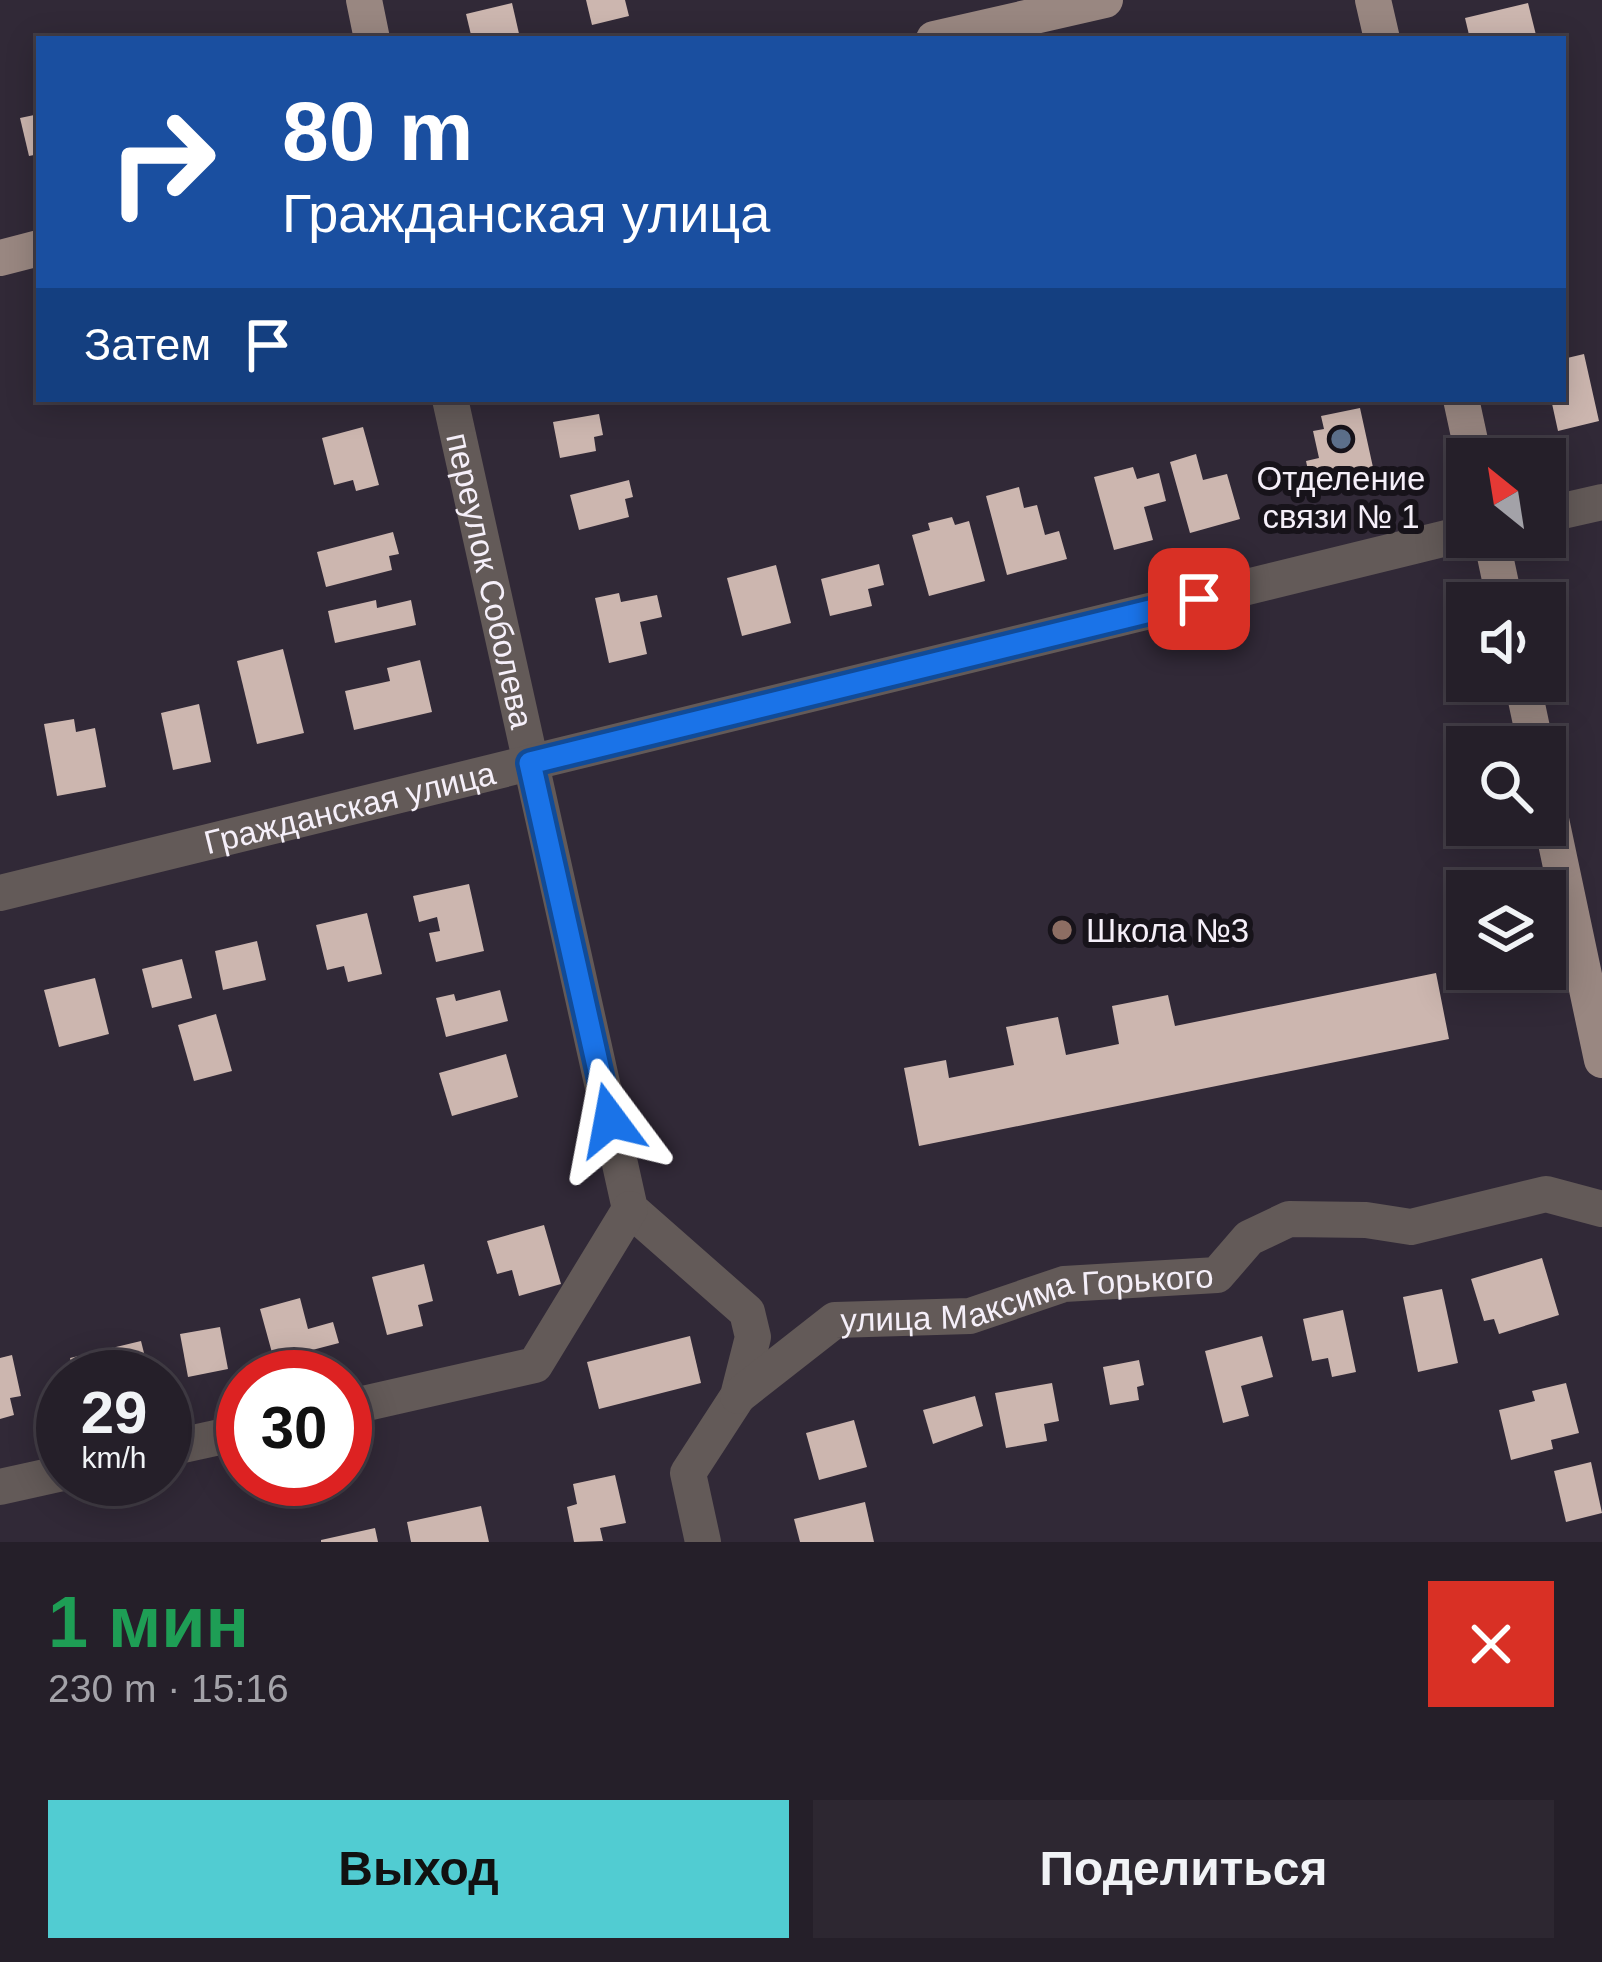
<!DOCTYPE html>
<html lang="ru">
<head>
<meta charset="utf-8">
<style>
  body { margin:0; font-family:Helvetica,sans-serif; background:#2d2731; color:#f1f3f6; height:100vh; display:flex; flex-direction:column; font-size:45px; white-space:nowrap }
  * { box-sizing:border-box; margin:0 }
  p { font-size:39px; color:#a3a2a8 }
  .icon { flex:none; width:66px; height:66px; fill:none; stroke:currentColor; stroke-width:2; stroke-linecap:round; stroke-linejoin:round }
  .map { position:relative; height:1542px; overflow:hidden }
  .panel { display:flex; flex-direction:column; background:#251f29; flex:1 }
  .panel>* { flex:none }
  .guide { position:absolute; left:36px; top:36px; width:1530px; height:366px; border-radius:0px; box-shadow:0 6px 30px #0003,0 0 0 3px #423d46; background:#1a4fa0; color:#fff; overflow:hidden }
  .needle { width:78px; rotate:330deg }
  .buttons { position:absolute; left:1446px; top:438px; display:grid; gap:24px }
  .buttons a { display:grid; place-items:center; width:120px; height:120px; border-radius:0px; background:#251f29; box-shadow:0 6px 30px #0003,0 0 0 3px #423d46; font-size:60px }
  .speed { position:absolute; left:36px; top:1350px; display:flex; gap:24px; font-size:60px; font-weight:700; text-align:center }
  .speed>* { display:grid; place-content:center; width:156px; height:156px; border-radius:50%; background:#251f29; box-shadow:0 6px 30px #0003,0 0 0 3px #423d46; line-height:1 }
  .speed small { font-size:30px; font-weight:400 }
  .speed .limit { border:18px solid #d22; background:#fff; color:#111 }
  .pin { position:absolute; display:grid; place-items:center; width:102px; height:102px; color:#fff; margin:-51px; border-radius:24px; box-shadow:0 6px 18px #0006 }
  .me { position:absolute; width:132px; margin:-66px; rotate:347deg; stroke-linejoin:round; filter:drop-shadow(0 0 9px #0008) }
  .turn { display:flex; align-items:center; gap:42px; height:252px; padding:0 48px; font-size:54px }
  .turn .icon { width:156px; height:156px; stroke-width:2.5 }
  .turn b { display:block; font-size:84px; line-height:102px }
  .then { display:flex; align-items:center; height:114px; padding:0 48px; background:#0003; gap:24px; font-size:45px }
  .round { display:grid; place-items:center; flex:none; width:126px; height:126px; border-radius:0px; background:#2d2731 }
  .summary { display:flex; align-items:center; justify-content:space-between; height:204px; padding:0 48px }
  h1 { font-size:72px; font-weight:700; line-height:90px; color:#1e9e55 }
  .button { display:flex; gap:24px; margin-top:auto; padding:24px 48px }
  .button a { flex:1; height:138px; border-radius:0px; background:#51ccd2; color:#111; font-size:48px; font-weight:700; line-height:138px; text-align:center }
  .button a+a { background:#2d2731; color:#f1f3f6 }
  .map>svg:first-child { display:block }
  .building { fill:#ccb6af }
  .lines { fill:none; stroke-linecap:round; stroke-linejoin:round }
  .minor { stroke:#635a58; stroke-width:36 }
  .major { stroke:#998781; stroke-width:36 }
  .route-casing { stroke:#114b97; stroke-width:30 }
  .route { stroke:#1a73e8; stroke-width:21 }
  .service-dot { fill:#5c6f8a; stroke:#17131a; stroke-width:4.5 }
  .education-dot { fill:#8d6e63; stroke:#17131a; stroke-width:4.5 }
  .labels { text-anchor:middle; stroke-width:12; stroke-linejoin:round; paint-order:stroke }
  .poi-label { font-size:33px; fill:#f5eff9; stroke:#17131a }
  .street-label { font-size:33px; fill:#f5eff9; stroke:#17131a }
</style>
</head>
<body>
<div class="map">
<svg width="1602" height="1542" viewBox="0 0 1602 1542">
  <rect width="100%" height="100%" fill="#312937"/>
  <g class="building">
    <polygon points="586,0 625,0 629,16 592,25"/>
    <polygon points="512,3 520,38 472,39 466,14"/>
    <polygon points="1528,3 1537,39 1470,39 1465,18"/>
    <polygon points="39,114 39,154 29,156 20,118"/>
    <polygon points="1584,354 1599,421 1558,431 1551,399 1563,399 1563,359"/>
    <polygon points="1360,408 1376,481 1313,494 1306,461 1319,458 1313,431 1324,429 1321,416"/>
    <polygon points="599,414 603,435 594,437 596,451 560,458 553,422"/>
    <polygon points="363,427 379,485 356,491 353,480 334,485 322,438"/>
    <polygon points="1196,454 1203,480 1227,474 1240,519 1190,533 1170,462"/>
    <polygon points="1133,467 1137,479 1159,473 1166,501 1144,507 1153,540 1114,550 1094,477"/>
    <polygon points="629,480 633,497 625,499 629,517 579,530 570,495"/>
    <polygon points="1019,487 1024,508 1037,505 1045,535 1059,531 1067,559 1007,575 986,496"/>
    <polygon points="952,517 955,525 969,521 985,581 929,596 912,535 930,530 928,523"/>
    <polygon points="393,532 399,554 389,556 392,570 326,587 317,552"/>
    <polygon points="879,564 884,585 868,589 872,606 830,616 821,579"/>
    <polygon points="776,565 791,623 742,636 727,578"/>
    <polygon points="619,593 621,602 657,595 662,617 640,622 647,654 609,663 595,598"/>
    <polygon points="376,600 377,608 411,600 416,625 335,643 328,611"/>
    <polygon points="283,649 304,733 257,744 237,661"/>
    <polygon points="420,660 432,712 354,730 345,691 390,681 387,668"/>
    <polygon points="199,704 211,762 173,770 161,713"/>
    <polygon points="74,719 76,732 95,728 106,787 57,796 44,724"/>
    <polygon points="469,884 484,951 436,962 429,933 440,931 437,917 419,922 413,896"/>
    <polygon points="367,913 382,974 348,982 344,966 327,970 316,925"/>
    <polygon points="257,941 266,980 223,990 215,951"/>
    <polygon points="182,959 192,998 152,1008 142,969"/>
    <polygon points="1436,973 1449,1039 919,1146 904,1068 946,1060 949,1078 1014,1065 1006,1027 1058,1017 1066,1055 1119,1044 1112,1006 1168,995 1175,1026"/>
    <polygon points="95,978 109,1034 59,1047 44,990"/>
    <polygon points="500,990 508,1021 446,1037 436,998 454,994 456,1001"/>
    <polygon points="216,1014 232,1071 194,1081 178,1025"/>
    <polygon points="506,1054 518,1097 452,1116 439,1073"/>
    <polygon points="544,1225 561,1284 519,1296 512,1270 497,1274 487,1241"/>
    <polygon points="1542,1258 1559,1315 1499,1334 1494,1319 1484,1321 1471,1279"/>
    <polygon points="424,1264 433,1301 418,1305 423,1326 387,1335 372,1277"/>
    <polygon points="1442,1289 1458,1363 1418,1372 1403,1297"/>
    <polygon points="300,1298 308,1329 333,1322 339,1343 274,1360 260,1309"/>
    <polygon points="1343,1310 1356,1372 1332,1377 1328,1358 1312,1361 1303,1319"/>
    <polygon points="220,1327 228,1369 188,1377 180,1334"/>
    <polygon points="690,1336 701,1383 599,1409 587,1362"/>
    <polygon points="1262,1336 1273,1377 1241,1386 1249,1416 1223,1423 1205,1351"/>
    <polygon points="141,1341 150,1377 75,1377 70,1358"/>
    <polygon points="12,1355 21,1396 10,1398 14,1415 0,1419 0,1358"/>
    <polygon points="1139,1360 1144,1385 1137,1387 1139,1400 1110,1405 1103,1367"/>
    <polygon points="1052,1383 1059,1421 1044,1424 1047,1441 1006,1448 995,1393"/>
    <polygon points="1566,1383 1579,1433 1551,1440 1553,1449 1511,1460 1499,1410 1535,1401 1532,1391"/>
    <polygon points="975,1396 983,1426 933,1444 923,1410"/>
    <polygon points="854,1420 867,1467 819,1480 806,1433"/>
    <polygon points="1591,1462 1602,1513 1566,1522 1554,1471"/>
    <polygon points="615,1475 626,1523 600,1528 603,1541 574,1542 567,1507 577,1504 573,1484"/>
    <polygon points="865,1502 874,1542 800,1542 794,1519"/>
    <polygon points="481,1506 489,1542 411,1542 407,1522"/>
    <polygon points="375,1528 378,1542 321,1542 321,1540"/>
  </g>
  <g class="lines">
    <g class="minor">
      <path id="s1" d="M450,399l180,810 117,103 6,25 -15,59 -50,77 15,69"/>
      <polyline points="1545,515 1602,502"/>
      <path id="s2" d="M0,893l1467,-360"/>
      <path id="s3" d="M738,1396l97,-76 135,-4 94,-32 153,-9 32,-37 40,-19 77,1 45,7 135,-33 56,15"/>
      <polyline points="345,1408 535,1365 630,1209"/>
      <polyline points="165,1449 243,1432"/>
      <polyline points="0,1487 63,1473"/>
    </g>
    <g class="major">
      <polyline points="364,0 372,39"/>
      <polyline points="1373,0 1382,39"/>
      <polyline points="934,39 1105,0"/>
      <polyline points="0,258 39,248"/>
      <polyline points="1461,399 1474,459"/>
      <polyline points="1491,537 1505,603"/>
      <polyline points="1522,681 1536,747"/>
      <polyline points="1545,791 1602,1060"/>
    </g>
  </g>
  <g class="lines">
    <defs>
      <polyline id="route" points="610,1120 530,763 1199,599"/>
    </defs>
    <use href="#route" class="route-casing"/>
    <use href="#route" class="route"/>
  </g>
  <circle class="service-dot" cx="1341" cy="439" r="12"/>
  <circle class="education-dot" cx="1062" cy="930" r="12"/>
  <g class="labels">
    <g class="poi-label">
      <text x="1341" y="490">Отделение<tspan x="1341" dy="38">связи № 1</tspan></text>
      <text x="1086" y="942" text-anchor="start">Школа №3</text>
    </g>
    <g class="street-label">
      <text dy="12" stroke="none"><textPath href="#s1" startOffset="186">переулок Соболева</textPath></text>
      <text dy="12" stroke="none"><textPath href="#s2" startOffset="360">Гражданская улица</textPath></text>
      <text dy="12" stroke="none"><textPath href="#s3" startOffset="318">улица Максима Горького</textPath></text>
    </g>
  </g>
</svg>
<div class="buttons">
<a><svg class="needle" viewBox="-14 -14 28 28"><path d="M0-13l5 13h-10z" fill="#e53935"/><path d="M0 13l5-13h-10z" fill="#a3a2a8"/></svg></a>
<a><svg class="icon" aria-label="sound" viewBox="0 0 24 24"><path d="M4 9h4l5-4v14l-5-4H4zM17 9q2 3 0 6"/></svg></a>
<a><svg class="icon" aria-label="search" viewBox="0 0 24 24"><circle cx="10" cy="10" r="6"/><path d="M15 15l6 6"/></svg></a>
<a><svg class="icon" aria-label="layers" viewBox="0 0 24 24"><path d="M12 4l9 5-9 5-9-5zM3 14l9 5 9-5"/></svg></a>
</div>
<div class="speed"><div>29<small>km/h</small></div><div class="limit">30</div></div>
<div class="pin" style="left:1199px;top:599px;background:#d93025"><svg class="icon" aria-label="arrive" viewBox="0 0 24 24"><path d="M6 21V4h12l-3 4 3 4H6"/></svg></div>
<svg class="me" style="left:610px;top:1120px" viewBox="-20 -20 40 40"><path d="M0-17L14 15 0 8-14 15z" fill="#1a73e8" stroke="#fff" stroke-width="4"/></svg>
<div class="guide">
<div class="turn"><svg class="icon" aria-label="right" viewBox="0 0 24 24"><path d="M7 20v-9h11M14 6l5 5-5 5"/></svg><div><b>80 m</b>Гражданская улица</div></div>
<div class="then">Затем<svg class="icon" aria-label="arrive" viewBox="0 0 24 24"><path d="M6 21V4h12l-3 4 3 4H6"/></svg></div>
</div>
</div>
<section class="panel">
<div class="summary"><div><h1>1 мин</h1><p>230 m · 15:16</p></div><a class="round" style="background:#d93025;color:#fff"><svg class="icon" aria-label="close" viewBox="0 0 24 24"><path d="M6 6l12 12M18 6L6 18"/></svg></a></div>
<div class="button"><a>Выход</a><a>Поделиться</a></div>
</section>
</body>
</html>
